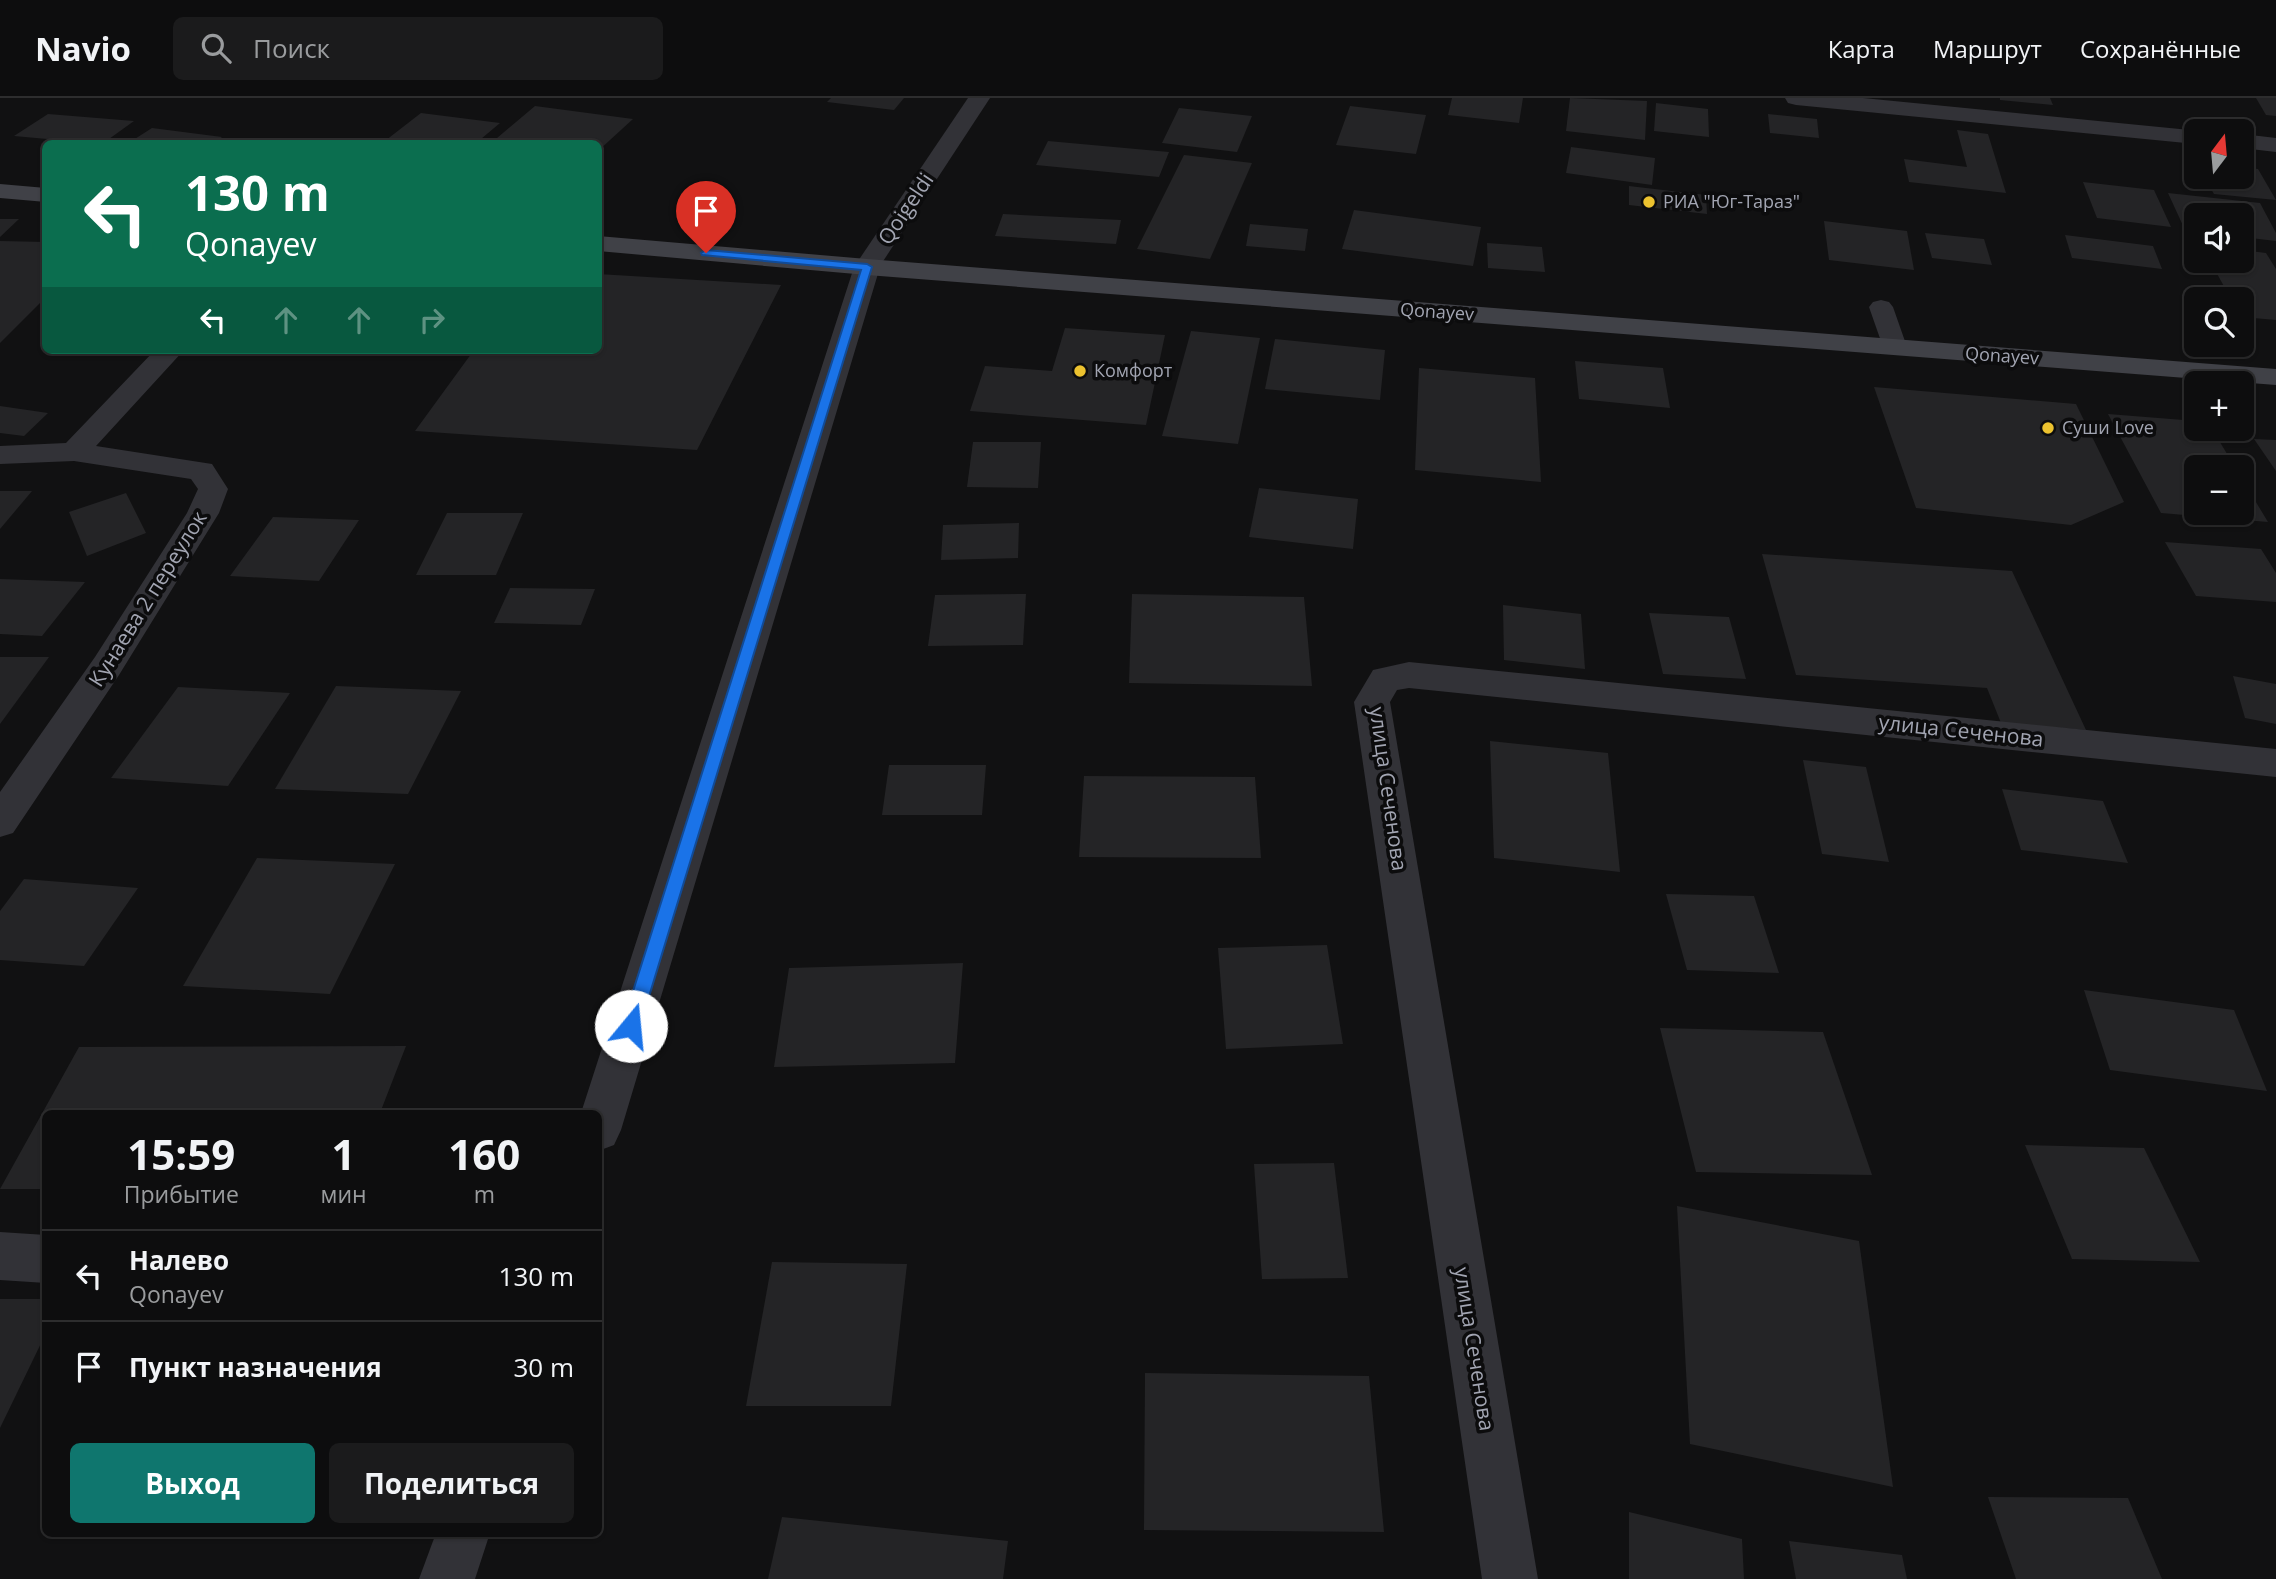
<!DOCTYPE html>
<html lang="ru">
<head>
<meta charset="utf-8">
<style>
  body { margin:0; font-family:"Open Sans",sans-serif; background:#1b1b1c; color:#f1f3f6; height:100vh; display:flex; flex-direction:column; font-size:26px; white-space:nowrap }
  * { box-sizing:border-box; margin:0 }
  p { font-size:23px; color:#9a9c9e }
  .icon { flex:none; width:38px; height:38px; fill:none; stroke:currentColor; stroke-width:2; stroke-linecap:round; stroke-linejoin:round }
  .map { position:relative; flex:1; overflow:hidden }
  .details { position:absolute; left:42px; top:1012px; width:560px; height:427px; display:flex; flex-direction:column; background:#0d0d0e; border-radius:10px; box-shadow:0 2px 5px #0004,0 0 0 2px #2d2d2e }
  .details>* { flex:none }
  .banner { position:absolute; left:42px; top:42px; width:560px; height:214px; border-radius:10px; box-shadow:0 2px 5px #0004,0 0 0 2px #2d2d2e; background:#0b6e4f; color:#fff; overflow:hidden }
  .needle { width:46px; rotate:16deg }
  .fabs { position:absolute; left:2184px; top:21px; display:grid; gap:14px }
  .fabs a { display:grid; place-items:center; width:70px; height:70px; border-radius:10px; background:#0d0d0e; box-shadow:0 2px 5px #0004,0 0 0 2px #2d2d2e; font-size:35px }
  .pin { position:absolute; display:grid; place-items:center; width:60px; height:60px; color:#fff; margin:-72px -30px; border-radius:50% 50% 50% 0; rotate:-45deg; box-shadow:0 0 7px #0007 }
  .pin .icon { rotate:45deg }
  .me { position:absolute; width:77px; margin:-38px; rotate:17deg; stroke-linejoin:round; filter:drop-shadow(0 0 5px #0008) }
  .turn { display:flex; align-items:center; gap:24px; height:147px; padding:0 28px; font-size:32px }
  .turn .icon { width:91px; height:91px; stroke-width:2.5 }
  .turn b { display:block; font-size:49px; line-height:60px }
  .lanes { display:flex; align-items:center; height:66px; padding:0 28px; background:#0003; justify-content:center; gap:35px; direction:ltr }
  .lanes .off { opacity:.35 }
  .eta { display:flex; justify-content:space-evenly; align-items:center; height:119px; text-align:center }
  .eta b { font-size:42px; font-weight:700; line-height:49px }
  .button { display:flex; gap:14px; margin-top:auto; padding:14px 28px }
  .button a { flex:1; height:80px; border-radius:10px; background:#0f766e; color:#fff; font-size:28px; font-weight:700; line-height:80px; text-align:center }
  .button a+a { background:#1b1b1c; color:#f1f3f6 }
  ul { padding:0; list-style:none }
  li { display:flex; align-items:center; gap:21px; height:91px; padding:0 28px; border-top:2px solid #2d2d2e }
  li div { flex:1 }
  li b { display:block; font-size:26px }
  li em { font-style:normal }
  header { display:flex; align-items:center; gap:42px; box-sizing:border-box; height:98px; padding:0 35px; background:#0d0d0e; border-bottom:2px solid #2d2d2e }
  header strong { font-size:33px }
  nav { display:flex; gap:38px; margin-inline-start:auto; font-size:24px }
  .search { width:490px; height:63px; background:#1b1b1c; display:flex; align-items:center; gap:18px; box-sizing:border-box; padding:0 24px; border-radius:10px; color:#9a9c9e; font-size:26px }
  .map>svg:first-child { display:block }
  .building { fill:#242426 }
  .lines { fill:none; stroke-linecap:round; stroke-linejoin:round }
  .service { fill:#323237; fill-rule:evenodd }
  .minor { fill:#323237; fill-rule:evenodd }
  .tertiary { fill:#323237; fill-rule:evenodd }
  .secondary { fill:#404147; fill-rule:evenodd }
  .route { fill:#1a73e8; stroke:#114b97; stroke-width:2 }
  .poi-dot { fill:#ecc22f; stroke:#0c0c0d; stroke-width:2.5 }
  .labels { text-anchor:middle; stroke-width:7; stroke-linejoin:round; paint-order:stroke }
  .far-poi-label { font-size:18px; fill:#a2a5b2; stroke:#0c0c0d; text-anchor:start }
  .far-street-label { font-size:18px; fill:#a2a5b2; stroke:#0c0c0d }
  .street-label { font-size:21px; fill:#a2a5b2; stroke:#0c0c0d }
</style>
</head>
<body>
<header>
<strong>Navio</strong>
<div class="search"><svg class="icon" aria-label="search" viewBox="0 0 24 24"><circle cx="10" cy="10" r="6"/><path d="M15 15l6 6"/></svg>Поиск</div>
<nav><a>Карта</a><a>Маршрут</a><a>Сохранённые</a></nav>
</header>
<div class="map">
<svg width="2276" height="1481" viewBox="0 0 2276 1481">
  <rect width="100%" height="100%" fill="#111112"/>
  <g class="building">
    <polygon points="831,0 904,0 894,12 827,4"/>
    <polygon points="1452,0 1523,0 1519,25 1448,17"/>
    <polygon points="1570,0 1647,3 1645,42 1566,33"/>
    <polygon points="2000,0 2050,0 2053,7 2000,2"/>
    <polygon points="2256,0 2276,0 2276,18 2266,17"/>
    <polygon points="1656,5 1708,11 1709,39 1654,33"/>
    <polygon points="535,8 633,21 598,53 598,46 490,46"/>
    <polygon points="1350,8 1426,17 1416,56 1336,47"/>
    <polygon points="1179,10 1252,18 1237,54 1162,45"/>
    <polygon points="421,15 500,25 475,46 381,46"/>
    <polygon points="48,16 134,23 102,46 14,38"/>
    <polygon points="1768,16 1817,21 1819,40 1770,35"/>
    <polygon points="152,30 222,39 213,46 127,46"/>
    <polygon points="1957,32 1988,36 2006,95 1909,84 1904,61 1967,69"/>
    <polygon points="1048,43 1169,54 1159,79 1036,67"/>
    <polygon points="1571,49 1655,60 1652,87 1566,75"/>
    <polygon points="1184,57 1252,65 1210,161 1137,151"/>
    <polygon points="2242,69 2258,71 2276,102 2214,96 2204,79 2242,79"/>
    <polygon points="2083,84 2154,92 2171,129 2097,120"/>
    <polygon points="1629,88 1706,97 1707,116 1629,107"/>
    <polygon points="2168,95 2260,105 2276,135 2276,143 2242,139 2242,117 2196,117 2196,133 2185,132"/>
    <polygon points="1354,112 1481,129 1473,168 1342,151"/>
    <polygon points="1003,116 1121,122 1116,146 995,138"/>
    <polygon points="0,121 19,121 0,139"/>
    <polygon points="1824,123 1907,133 1914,172 1829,162"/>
    <polygon points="1250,126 1308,131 1305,153 1246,148"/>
    <polygon points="1925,135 1984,141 1992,167 1932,160"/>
    <polygon points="2065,137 2153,148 2162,171 2072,160"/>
    <polygon points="0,143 46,144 43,164 46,164 46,199 0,245"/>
    <polygon points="1487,145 1542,149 1545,174 1488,170"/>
    <polygon points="2242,152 2266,155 2276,171 2276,222 2242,219 2242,201 2231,201 2210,163 2242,163"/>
    <polygon points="598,176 781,187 697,352 415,333 474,252 598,252"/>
    <polygon points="1065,230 1165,237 1146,327 970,313 985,268 1052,273"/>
    <polygon points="1191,233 1260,240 1238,346 1162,338"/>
    <polygon points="1275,241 1385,252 1380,302 1265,291"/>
    <polygon points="1575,263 1663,270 1670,310 1579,301"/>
    <polygon points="1419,270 1535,280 1541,384 1415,372"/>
    <polygon points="1874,289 2076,306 2124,404 2071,427 1916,410"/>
    <polygon points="0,308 48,315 24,338 0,335"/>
    <polygon points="2108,316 2196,323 2196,331 2212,331 2235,369 2196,369 2196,415 2242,415 2242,381 2268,424 2161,415"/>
    <polygon points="2254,341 2276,342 2276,373"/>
    <polygon points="973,344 1041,344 1038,390 967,389"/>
    <polygon points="1259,390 1358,401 1353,451 1249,439"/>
    <polygon points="0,393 32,393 0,431"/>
    <polygon points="126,395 146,435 87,458 69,414"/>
    <polygon points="447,415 523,415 496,477 416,477"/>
    <polygon points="273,419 359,422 319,483 230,478"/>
    <polygon points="1019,425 1018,460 941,462 943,427"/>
    <polygon points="2165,444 2261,451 2276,475 2276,504 2196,498"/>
    <polygon points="1762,456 2012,473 2086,632 2001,625 1987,590 1796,577"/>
    <polygon points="0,481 85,484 42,538 0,536"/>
    <polygon points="510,490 595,491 581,527 494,525"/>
    <polygon points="1026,496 1023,547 928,548 935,497"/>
    <polygon points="1132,496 1304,499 1312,588 1129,585"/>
    <polygon points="1503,507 1581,516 1585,571 1504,562"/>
    <polygon points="1649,515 1729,519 1746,581 1663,576"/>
    <polygon points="0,559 49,559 0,626"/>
    <polygon points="2233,578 2276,586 2276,626 2245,620"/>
    <polygon points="336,588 461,593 408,696 275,691"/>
    <polygon points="178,589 290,595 228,688 111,680"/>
    <polygon points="1490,643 1608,655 1620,774 1494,760"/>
    <polygon points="1803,662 1866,669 1889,764 1822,756"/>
    <polygon points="889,667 986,667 982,717 882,717"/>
    <polygon points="1084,678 1255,679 1261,760 1079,759"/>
    <polygon points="2002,691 2103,703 2128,765 2021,752"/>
    <polygon points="257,760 395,766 330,896 183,888"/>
    <polygon points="24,781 138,790 84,868 0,862 0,813"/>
    <polygon points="1666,796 1754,798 1779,875 1687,872"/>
    <polygon points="1327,847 1343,946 1226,951 1218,850"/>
    <polygon points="963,865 955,965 774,969 789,870"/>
    <polygon points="2084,892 2234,912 2267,993 2110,972"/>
    <polygon points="1660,930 1823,934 1872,1077 1696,1074"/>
    <polygon points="406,948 380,1015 46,1015 46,1091 0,1091 79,949"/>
    <polygon points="2025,1047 2144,1050 2200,1164 2072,1161"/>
    <polygon points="1334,1065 1348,1180 1262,1181 1254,1066"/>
    <polygon points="1677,1108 1859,1143 1893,1389 1690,1346"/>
    <polygon points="772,1164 907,1166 891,1308 746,1308"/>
    <polygon points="0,1201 46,1201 46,1235 0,1330"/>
    <polygon points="1145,1275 1369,1278 1384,1434 1144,1432"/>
    <polygon points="1988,1399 2128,1400 2162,1481 2016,1481"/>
    <polygon points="1629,1414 1742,1441 1744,1481 1629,1481"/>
    <polygon points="782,1419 1008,1443 1003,1481 768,1481"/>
    <polygon points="1789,1443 1902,1457 1907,1481 1796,1481"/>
  </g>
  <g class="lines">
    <polygon class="service" points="1881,202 1889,204 1893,209 1907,249 1904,254 1895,256 1886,254 1883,249 1869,209 1873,204"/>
    <g class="minor">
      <polygon points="1785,0 1863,0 2200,33 2196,33 2196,46 1796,7 1788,5"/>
      <polygon points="2242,36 2276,40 2276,54 2242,50"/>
      <polygon points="867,161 876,164 880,169 621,1032 614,1047 598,1053 598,1015 581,1015 854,169 858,164"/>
      <polygon points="155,252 184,252 96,348 212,366 228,391 219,415 119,577 13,735 0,739 0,694 95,559 187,415 198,391 191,381 74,363 0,366 0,348 66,345"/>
      <polygon points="1409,564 2276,651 2276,679 1409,590 1397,592 1390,604 1538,1481 1482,1481 1354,604 1373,572"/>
      <polygon points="0,1134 46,1137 46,1185 0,1182"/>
      <polygon points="436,1435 490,1435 475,1481 419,1481"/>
    </g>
    <polygon class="tertiary" points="968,0 990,0 876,174 867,177 858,174 854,169"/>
    <g class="secondary">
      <polygon points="0,86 46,90 46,104 0,100"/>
      <polygon points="598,138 867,161 2276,271 2276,287 867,177 598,153"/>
    </g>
  </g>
  <polygon class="route" points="706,152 867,166 872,169 640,928 637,933 631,936 625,933 622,928 861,172 702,157 701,155"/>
  <g class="poi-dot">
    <circle cx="1649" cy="104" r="7"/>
    <circle cx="1080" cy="273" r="7"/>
    <circle cx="2048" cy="330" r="7"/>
  </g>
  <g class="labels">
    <g class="far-poi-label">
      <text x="1663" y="110">РИА "Юг-Тараз"</text>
      <text x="1094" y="279">Комфорт</text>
      <text x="2062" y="336">Суши Love</text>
    </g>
    <g class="far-street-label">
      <text transform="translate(1437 214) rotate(4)" y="6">Qonayev</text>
      <text transform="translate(2002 258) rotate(4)" y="6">Qonayev</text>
    </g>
    <g class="street-label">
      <text transform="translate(906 111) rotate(-56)" y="7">Qoigeldi</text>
      <text transform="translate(148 501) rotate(-58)" y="7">Кунаева 2 переулок</text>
      <text transform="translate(1961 633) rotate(6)" y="7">улица Сеченова</text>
      <text transform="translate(1388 691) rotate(82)" y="7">улица Сеченова</text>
      <text transform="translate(1474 1251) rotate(81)" y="7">улица Сеченова</text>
    </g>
  </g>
</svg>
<div class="fabs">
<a><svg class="needle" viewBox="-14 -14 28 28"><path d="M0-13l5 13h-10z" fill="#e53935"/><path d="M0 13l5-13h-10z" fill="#9a9c9e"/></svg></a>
<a><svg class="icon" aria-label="sound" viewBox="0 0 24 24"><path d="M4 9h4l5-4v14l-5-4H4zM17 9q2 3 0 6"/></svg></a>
<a><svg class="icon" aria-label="search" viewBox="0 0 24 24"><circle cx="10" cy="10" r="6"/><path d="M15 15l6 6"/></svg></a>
<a>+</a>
<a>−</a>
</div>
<div class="pin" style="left:706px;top:155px;background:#d93025"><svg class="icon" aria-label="arrive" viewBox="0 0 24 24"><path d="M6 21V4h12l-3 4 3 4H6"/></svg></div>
<svg class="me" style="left:631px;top:928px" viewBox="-20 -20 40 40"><circle r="19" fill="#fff"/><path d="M0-13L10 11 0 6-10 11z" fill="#1a73e8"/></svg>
<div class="banner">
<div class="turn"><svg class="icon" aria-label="left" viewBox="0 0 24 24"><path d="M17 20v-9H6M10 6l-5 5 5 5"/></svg><div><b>130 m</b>Qonayev</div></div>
<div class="lanes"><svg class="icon" aria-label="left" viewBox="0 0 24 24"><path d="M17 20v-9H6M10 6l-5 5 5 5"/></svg><svg class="icon off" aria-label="ahead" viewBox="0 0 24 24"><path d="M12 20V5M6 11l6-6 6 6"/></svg><svg class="icon off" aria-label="ahead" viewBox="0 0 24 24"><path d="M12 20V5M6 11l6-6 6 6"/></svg><svg class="icon off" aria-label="right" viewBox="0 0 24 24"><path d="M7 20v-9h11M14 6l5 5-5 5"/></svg></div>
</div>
<section class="details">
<div class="eta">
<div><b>15:59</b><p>Прибытие</p></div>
<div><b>1</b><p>мин</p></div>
<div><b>160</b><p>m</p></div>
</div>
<ul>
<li><svg class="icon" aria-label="left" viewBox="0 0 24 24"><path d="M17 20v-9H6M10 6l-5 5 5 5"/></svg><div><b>Налево</b><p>Qonayev</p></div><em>130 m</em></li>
<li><svg class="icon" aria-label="arrive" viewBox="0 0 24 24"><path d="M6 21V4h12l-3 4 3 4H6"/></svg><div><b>Пункт назначения</b></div><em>30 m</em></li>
</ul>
<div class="button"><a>Выход</a><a>Поделиться</a></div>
</section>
</div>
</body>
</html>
